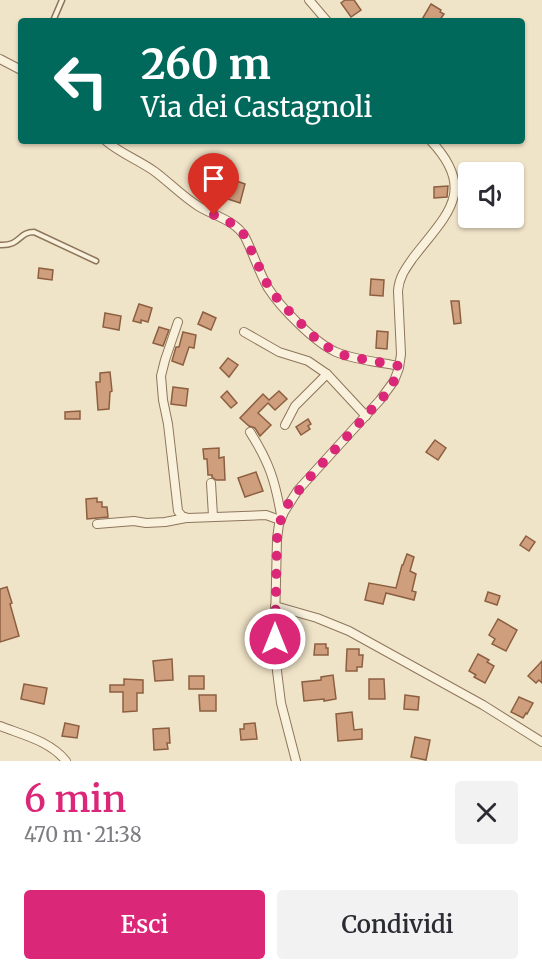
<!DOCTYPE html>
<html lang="it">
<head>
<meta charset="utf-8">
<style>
  body { margin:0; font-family:Merriweather,serif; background:#f2f2f3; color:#2b2b33; height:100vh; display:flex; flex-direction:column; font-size:22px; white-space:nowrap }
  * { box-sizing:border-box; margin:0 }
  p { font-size:20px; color:#7c7c81 }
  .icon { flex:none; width:33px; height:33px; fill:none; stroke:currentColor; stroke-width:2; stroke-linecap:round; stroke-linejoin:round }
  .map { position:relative; height:761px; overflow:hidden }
  .sheet { display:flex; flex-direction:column; background:#fff; flex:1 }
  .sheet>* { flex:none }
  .hud { position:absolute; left:18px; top:18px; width:507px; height:126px; border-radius:6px; box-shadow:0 2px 4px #0004; background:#00695c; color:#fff; overflow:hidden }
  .fabs { position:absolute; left:458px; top:162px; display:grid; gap:12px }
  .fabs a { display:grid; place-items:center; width:66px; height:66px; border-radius:6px; background:#fff; box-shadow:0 2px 4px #0004; font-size:30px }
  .pin { position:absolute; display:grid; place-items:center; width:51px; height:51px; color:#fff; margin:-62px -26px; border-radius:50% 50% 50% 0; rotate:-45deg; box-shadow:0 0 6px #0007 }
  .pin .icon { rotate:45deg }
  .me { position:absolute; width:66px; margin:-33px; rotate:0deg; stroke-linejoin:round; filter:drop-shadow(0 0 4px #0008) }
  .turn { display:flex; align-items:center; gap:21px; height:126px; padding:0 24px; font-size:27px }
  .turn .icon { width:78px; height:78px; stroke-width:2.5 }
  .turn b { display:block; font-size:42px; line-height:51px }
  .round { display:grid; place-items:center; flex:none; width:63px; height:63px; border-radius:6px; background:#f2f2f3 }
  .headline { display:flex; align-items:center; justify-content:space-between; height:102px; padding:0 24px }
  h1 { font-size:36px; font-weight:600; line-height:45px; color:#db2777 }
  .action { display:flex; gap:12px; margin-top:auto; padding:12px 24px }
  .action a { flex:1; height:69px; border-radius:6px; background:#db2777; color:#fff; font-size:24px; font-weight:600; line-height:69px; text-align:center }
  .action a+a { background:#f2f2f3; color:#2b2b33 }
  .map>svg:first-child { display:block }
  .building { fill:#cf9f7d; stroke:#8d5f41; stroke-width:1.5 }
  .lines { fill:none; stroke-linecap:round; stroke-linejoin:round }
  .lane-casing { stroke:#8d765c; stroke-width:7 }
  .street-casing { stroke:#8d765c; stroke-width:10 }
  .lane { stroke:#faf1dc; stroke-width:4 }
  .street { stroke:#faf1dc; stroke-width:8 }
  .route { stroke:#db2777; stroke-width:10; stroke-dasharray:0 18 }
</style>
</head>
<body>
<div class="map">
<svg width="542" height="761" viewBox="0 0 542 761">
  <rect width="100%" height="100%" fill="#f0e4c8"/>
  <g class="building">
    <polygon points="345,0 354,0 361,10 351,17 341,3"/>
    <polygon points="431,4 441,10 440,12 444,14 439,21 421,21"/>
    <polygon points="497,164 513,164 514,172 498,172"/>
    <polygon points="234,180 245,184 240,203 228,199"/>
    <polygon points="448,186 447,197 434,198 434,187"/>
    <polygon points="39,268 53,270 52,280 38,278"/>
    <polygon points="371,279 384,280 383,296 370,295"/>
    <polygon points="451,301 459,301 461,323 454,324"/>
    <polygon points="139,304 152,308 148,322 141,320 141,323 133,321"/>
    <polygon points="203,312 216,318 211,330 198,324"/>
    <polygon points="105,313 121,316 119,330 103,327"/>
    <polygon points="159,327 169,330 163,346 153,343"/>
    <polygon points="377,331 388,332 387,349 376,348"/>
    <polygon points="183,332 196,335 194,348 189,347 183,365 172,361 176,347 179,347"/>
    <polygon points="228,358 238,365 229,377 220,368"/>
    <polygon points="110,372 112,391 110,392 109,409 98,410 96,382 100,382 100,373"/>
    <polygon points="173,387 188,389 186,406 171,404"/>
    <polygon points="227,391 237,403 231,408 221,397"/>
    <polygon points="279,391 287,399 275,410 268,403 258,413 271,425 260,436 255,428 249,426 240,418 263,394 269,400"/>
    <polygon points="80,411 80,419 65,419 65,412"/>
    <polygon points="308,419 311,424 308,426 310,429 301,435 296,427"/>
    <polygon points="435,440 446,448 438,460 426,452"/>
    <polygon points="219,448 219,458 224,457 225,480 216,480 212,477 212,475 208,475 207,459 204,459 203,449"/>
    <polygon points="256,472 263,491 245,497 238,478"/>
    <polygon points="97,498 97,502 102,502 102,507 107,507 108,517 87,519 86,499"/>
    <polygon points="526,536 535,542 529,551 520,545"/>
    <polygon points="407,554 414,557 410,571 416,574 412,591 416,592 414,600 386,593 383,604 365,600 369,583 396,588 402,565 403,565"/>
    <polygon points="7,587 12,603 10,604 19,636 0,642 0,589"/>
    <polygon points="488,592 500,596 497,605 485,601"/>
    <polygon points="498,619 517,630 506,651 492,644 495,639 489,635"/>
    <polygon points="315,644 326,644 326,648 328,648 328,655 314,655"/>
    <polygon points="347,649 359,649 359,655 363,655 362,667 357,667 357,671 346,671"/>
    <polygon points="478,654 489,660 487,662 494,666 485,683 474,677 476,675 469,671"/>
    <polygon points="172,659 173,680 155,681 153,661"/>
    <polygon points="542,661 542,683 539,680 536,683 528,676"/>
    <polygon points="333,675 336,699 324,701 324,699 304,701 302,682 321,680 321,677"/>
    <rect x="189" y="676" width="15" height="13"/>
    <polygon points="124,679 143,680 143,693 137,693 137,711 123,712 123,692 110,692 110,685 124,685"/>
    <polygon points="369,679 384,679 385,699 369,699"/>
    <polygon points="24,684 47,688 44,704 21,699"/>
    <polygon points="199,695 216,695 216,711 200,711"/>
    <polygon points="405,695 419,697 418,710 404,709"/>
    <polygon points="519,697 533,703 527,714 526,713 523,718 511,712"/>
    <polygon points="352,712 354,730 362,729 362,739 338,741 336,714"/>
    <polygon points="65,723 79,726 77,738 62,736"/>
    <polygon points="255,723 257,739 241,740 240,729 244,729 244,724"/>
    <polygon points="169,728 170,743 167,743 168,749 154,750 153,729"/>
    <polygon points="415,737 430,740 426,760 411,757"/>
  </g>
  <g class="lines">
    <defs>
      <g id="lane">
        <polyline points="53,21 62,0"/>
        <path d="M0,245c21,1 18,-13 34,-13l62,29"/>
      </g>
      <g id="street">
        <polyline points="309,0 327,21"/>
        <polyline points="0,59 21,70"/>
        <path d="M106,141c14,12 32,19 48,30 15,11 28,25 44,35 16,10 37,14 47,31 8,16 14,35 23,51 13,20 46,54 68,64 19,8 42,10 63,14"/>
        <polyline points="178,322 165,360 161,376 163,400 168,424 178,511 182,516 188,518 266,515 280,520"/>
        <polyline points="244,332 279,352 308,361 327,374"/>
        <polyline points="285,425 295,406 327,374 366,416"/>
        <path d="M250,432c19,30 25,48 31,83"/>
        <polyline points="211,483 213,516"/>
        <polyline points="97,524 134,521 146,523 165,522 186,518"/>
        <polyline points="275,606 317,618 349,631 483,705 542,742"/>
        <path d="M0,726c23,9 50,15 66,35"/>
        <path d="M296,761l-15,-58 -4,-32 -2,-48 2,-84 2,-15 5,-12 14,-22 82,-90 14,-19 5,-13 2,-14 -3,-63c1,-14 8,-23 15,-33 33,-43 65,-67 18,-117"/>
      </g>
    </defs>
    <use href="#lane" class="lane-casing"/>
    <use href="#street" class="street-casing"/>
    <use href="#lane" class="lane"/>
    <use href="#street" class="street"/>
  </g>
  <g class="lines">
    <polyline class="route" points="214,215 233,224 242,231 270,290 282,304 317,340 332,350 346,356 399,366 394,381 384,396 309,478 290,501 282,514 277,539 275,639"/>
  </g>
</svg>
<div class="fabs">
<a><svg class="icon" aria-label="sound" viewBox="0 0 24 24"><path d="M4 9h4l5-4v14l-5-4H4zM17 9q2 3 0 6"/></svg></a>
</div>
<div class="pin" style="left:214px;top:215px;background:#d93025"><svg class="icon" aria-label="arrive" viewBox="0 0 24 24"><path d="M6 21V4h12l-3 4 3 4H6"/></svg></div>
<svg class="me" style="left:275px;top:639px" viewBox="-20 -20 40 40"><circle r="17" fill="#db2777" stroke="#fff" stroke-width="3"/><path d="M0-11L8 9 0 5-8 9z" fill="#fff"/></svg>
<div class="hud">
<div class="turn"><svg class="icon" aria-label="left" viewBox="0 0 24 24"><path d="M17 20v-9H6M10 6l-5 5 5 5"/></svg><div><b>260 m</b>Via dei Castagnoli</div></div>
</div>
</div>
<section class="sheet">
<div class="headline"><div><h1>6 min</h1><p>470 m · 21:38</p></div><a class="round"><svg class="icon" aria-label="close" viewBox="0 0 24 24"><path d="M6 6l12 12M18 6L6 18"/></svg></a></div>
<div class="action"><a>Esci</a><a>Condividi</a></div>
</section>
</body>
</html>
